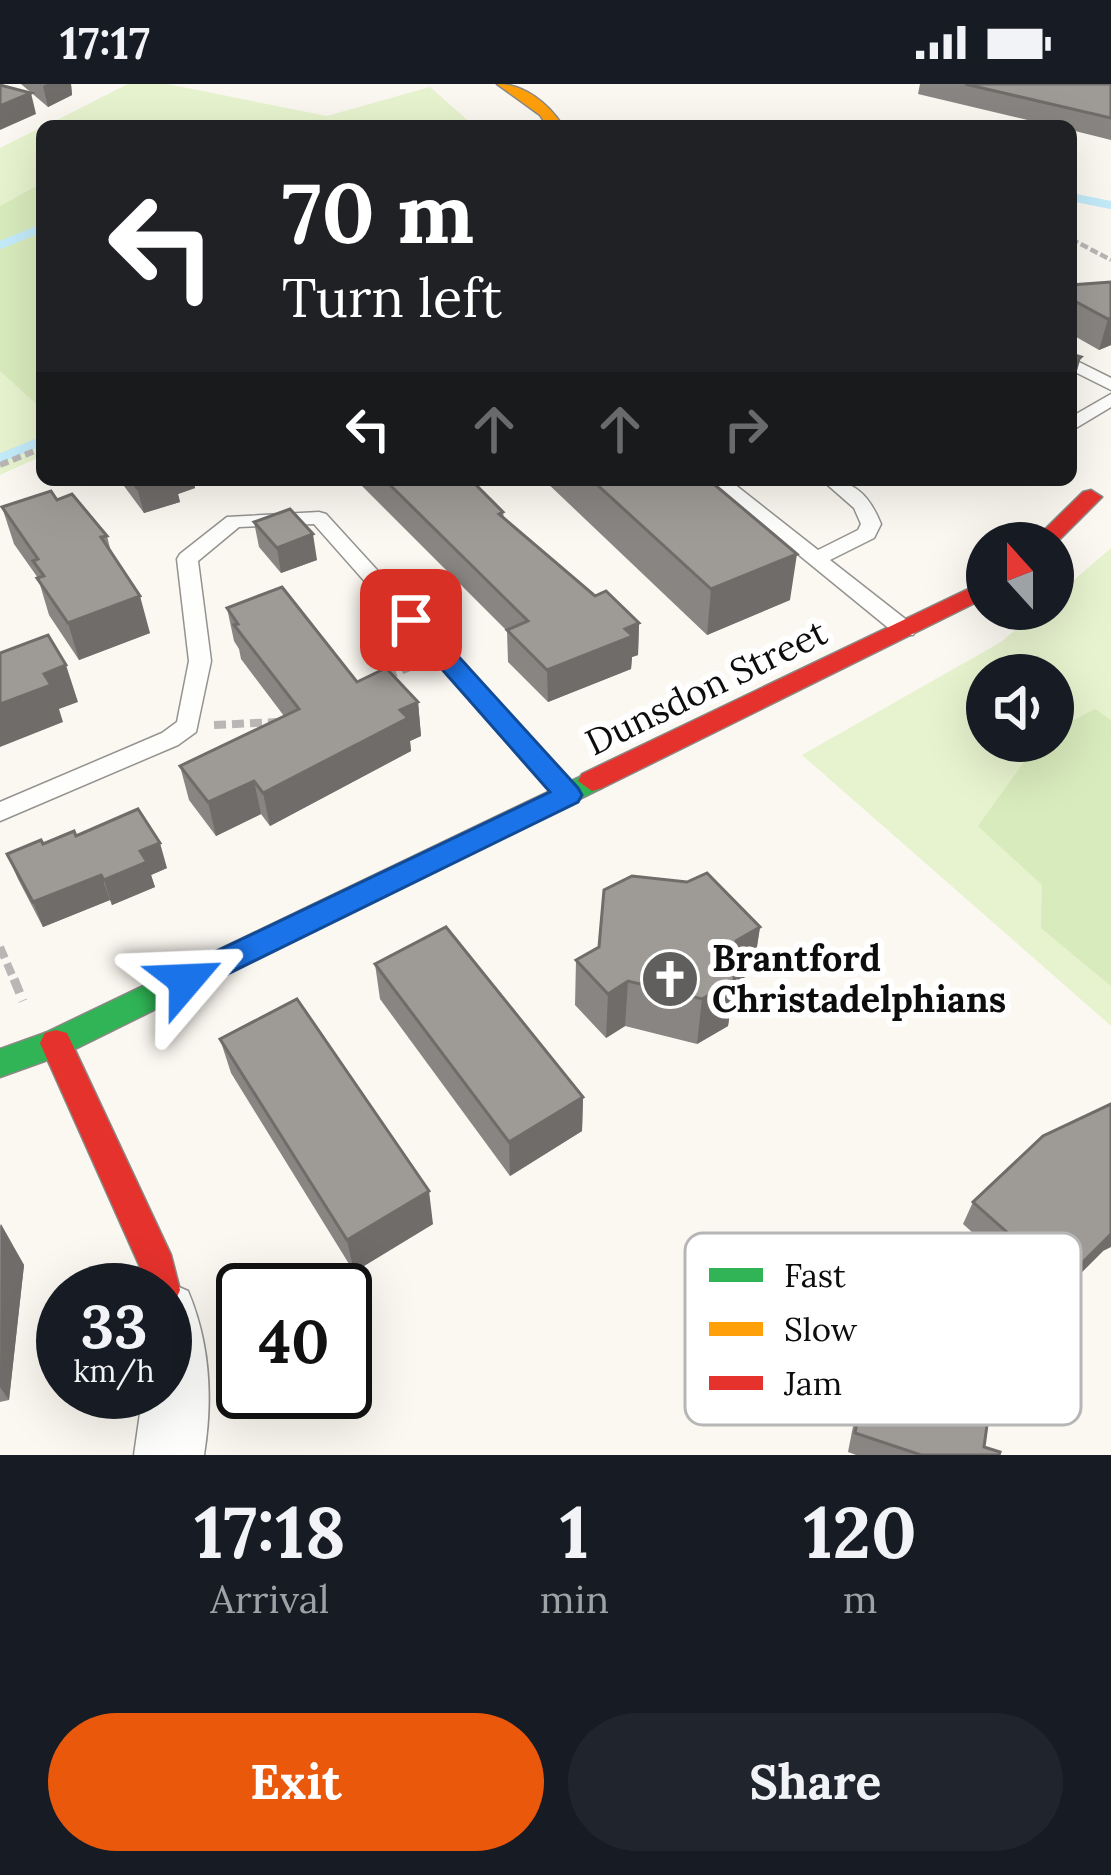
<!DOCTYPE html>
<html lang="en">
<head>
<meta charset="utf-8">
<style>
  body { margin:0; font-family:Lora,serif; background:#20242c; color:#f1f3f6; height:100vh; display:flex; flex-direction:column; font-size:45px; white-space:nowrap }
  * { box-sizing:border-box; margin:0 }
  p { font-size:39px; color:#9ea1a6 }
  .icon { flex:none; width:66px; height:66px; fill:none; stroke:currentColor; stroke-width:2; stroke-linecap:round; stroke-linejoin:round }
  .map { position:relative; height:1371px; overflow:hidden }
  .side { display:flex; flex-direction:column; background:#171b24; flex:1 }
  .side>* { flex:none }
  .guide { position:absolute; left:36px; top:36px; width:1041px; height:366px; border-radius:18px; box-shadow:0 12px 48px #0002; background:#202124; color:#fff; overflow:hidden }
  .needle { width:78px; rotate:339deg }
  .tools { position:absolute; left:966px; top:438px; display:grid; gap:24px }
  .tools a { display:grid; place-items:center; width:108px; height:108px; border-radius:50%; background:#171b24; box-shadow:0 12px 48px #0002; font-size:60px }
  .speed { position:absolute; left:36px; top:1179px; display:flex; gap:24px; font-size:60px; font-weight:700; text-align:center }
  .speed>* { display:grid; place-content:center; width:156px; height:156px; border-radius:50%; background:#171b24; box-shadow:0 12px 48px #0002; line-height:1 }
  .speed small { font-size:30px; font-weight:400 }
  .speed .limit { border:6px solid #111; border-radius:18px; background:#fff; color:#111 }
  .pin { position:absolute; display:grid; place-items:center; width:102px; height:102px; color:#fff; margin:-51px; border-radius:24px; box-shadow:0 6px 18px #0006 }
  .me { position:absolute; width:132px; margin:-66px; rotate:64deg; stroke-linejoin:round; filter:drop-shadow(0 0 9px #0008) }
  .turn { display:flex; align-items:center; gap:42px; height:252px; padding:0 48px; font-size:54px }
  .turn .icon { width:156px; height:156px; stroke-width:2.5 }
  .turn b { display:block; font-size:84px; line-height:102px }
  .lanes { display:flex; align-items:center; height:114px; padding:0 48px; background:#0003; justify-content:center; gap:60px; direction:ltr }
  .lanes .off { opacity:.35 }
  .eta { display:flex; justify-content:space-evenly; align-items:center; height:204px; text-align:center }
  .eta b { font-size:72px; font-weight:700; line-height:84px }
  .cta { display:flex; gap:24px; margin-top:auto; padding:24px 48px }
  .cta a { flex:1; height:138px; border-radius:72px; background:#ea580c; color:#fff; font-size:48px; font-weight:700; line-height:138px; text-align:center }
  .cta a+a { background:#20242c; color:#f1f3f6 }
  .status { display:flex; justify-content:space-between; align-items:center; height:84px; padding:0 60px; background:#171b24; direction:ltr }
  .status svg { height:33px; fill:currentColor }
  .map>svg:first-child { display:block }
  .green { fill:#e7f2ce; fill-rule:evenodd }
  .forest { fill:#d8ebbc }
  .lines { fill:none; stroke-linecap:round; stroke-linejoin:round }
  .stream-far1 { stroke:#c3ebf9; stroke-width:8 }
  .stream { stroke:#c3ebf9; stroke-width:9 }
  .lane-casing { stroke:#949390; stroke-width:3 }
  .street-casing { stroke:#949390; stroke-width:3 }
  .fast-casing { stroke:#8b8986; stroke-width:3 }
  .slow-casing { stroke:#8b8986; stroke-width:3 }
  .jam-casing { stroke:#8b8986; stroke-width:3 }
  .path-far3 { stroke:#b8b7b6; stroke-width:4.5; stroke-dasharray:8 3; stroke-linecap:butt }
  .path-far2 { stroke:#b8b7b6; stroke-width:6; stroke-dasharray:9 4.5; stroke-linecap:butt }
  .path-far1 { stroke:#b8b7b6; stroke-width:8; stroke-dasharray:12 6; stroke-linecap:butt }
  .path { stroke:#b8b7b6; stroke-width:9; stroke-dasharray:15 8; stroke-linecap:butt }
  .lane { fill:#fefefd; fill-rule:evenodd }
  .street { fill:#fefefd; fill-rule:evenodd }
  .fast { fill:#30b455; fill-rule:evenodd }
  .slow { fill:#ff9f0a; fill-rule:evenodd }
  .jam { fill:#e5322d; fill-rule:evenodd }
  .wall { fill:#888582 }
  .shaded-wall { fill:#6f6c6a }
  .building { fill:#9e9b97; stroke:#6f6c6a; stroke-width:3 }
  .route { fill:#1a73e8; stroke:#114b97; stroke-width:3 }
  .labels { text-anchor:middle; stroke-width:12; stroke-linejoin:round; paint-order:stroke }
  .street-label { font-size:36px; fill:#0d0d0d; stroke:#fff }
  .poi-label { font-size:36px; font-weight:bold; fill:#0d0d0d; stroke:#fff; text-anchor:start }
  .key { fill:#fff; stroke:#b6b6b6; stroke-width:3 }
  .key-label { font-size:33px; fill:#0d0d0d }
</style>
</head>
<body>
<div class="status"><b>17:17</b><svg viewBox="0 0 49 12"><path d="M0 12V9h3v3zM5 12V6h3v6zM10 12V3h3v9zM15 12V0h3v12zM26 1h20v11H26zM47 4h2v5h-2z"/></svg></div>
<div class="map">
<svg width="1111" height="1371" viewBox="0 0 1111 1371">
  <rect width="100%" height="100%" fill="#fbf8f1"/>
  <g class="green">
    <polygon points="128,0 167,0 327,32 430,3 474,42 45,42"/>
    <polygon points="42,43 42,372 0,391 0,64"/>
    <path d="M1111,464v477h-1l-308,-270 199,-113 39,-33h13v-11zM987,591h66v66h-66z"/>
  </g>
  <g class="forest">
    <polygon points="42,99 42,325 0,287 0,122"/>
    <polygon points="1095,625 1111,636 1111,902 1041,844 1042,801 978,742 1039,657 1053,657 1053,647"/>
  </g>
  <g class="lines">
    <g class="stream-far1">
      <polyline points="639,42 694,42"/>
      <polyline points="1071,113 1111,121"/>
      <polyline points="0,161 42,144"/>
    </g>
    <polyline class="stream" points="0,374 42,357"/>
    <defs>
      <g id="lane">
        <polygon points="1071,274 1111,294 1111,306 1071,286"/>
        <polygon points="1111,310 1111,323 1071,347 1071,333"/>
        <path d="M707,396h22l89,70 40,-20 3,-6 -7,-16 -32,-28c33,0 47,15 59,44l-7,14 -44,22 83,65 3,5 -3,5h-16z"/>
        <polygon points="319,428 326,430 575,703 578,709 575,715 557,715 314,440 239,443 198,477 211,577 196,648 178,661 0,737 0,718 162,649 177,638 189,577 177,475 180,470 227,433"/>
      </g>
      <path id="street" d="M165,1197l23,10c22,52 25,109 16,164h-70l9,-63h22v-102h-21z"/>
      <polygon id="fast" points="592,687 602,690 606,697 602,704 67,969 0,993 0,965 45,949"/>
      <path id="slow" d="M497,0c27,0 51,19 66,42h-16l-7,-11z"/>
      <g id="jam">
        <polygon points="1091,406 1102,413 1053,462 1031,459 1083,408"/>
        <polygon points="987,496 987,513 602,704 592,707 578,697 582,690"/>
        <polygon points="56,946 67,949 171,1171 180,1206 175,1218 165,1222 165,1206 144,1206 140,1183 40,959 45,949"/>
      </g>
    </defs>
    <use href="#lane" class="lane-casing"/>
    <use href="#street" class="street-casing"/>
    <use href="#fast" class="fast-casing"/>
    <use href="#slow" class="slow-casing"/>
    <use href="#jam" class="jam-casing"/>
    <polyline class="path-far3" points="1071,155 1111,176"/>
    <polyline class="path-far2" points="0,381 42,364"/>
    <g class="path-far1">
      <polyline points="385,593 415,581"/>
      <polyline points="214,641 277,638"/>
      <polyline points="0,863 15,898"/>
    </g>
    <polyline class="path" points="14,895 23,917"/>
    <use href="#lane" class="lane"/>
    <use href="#street" class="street"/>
    <use href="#fast" class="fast"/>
    <use href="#slow" class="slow"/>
    <use href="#jam" class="jam"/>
  </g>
  <g class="wall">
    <polygon points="21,0 71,0 72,11 48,23"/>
    <polygon points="920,0 1111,0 1111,56 1071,46 1071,42 1053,42 918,10"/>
    <polygon points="1111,198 1111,261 1099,266 1071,250 1071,201"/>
    <polygon points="122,396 193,396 195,404 178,410 180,418 144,429 124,402"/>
    <polygon points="356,396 471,396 503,428 504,435 595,512 639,539 638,571 632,573 631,585 548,618 508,578 507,547"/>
    <polygon points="544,396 709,396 790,516 707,551"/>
    <polygon points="57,416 107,452 111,468 150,549 79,576 49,531 38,494 14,460 2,423"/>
    <polygon points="254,438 317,476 281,489 259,463"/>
    <polygon points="227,524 357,598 418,618 421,652 410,657 411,667 270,742 261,730 216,752 189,716 180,682 284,632 241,575 239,565 234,557"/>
    <polygon points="76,752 167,784 151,791 155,803 112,821 110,816 43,843 18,795 7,770"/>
    <polygon points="760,843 753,888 734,900 728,942 697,960 625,942 606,954 575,921 576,876"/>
    <polygon points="375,880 583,1013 582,1047 510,1092 380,915"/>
    <polygon points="220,955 433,1140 354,1188 231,989"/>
    <polygon points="973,1118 1103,1167 1051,1219 963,1140"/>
    <polygon points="0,1140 24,1181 9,1316 0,1318"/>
    <polygon points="896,1210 1016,1253 1008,1299 997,1319 990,1315 984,1363 999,1371 856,1371 848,1368 862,1296 870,1276 932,1295 947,1268 888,1231"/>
  </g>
  <g class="shaded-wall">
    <polygon points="47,0 71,0 72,11 48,23 43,2"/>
    <polygon points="31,9 36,30 0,46 0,22"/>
    <polygon points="1111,234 1111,261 1099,266 1108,235"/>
    <polygon points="1081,273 1071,307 1071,282"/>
    <polygon points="164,396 193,396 195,404 178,410 180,418 144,429 137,404"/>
    <polygon points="313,450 317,476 281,489 277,464"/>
    <polygon points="797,470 790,516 707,551 711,505"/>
    <polygon points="140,512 150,549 79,576 68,539"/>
    <polygon points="639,539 638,571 632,573 631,585 548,618 547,586"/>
    <polygon points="66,581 78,618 59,625 63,638 0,663 0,620 44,590"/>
    <polygon points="418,618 421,652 410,657 411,667 270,742 263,709 400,626"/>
    <polygon points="254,697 261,730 216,752 208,718"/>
    <polygon points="160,759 167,784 151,791 155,803 112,821 104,796 140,767"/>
    <polygon points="101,791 110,816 43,843 33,818"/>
    <polygon points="760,843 753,888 734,900 728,942 697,960 702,915 736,857"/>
    <polygon points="628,897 625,942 606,954 608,910"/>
    <polygon points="583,1013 582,1047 510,1092 509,1058"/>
    <polygon points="429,1107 433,1140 354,1188 347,1156"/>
    <polygon points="1,1140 24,1181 9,1316 0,1303"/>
    <polygon points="1111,1150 1111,1163 1103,1167 1051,1219 1063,1198"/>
  </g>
  <g class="building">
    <polygon points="965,0 1111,0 1111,34"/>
    <polygon points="0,1 31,9 0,22"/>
    <polygon points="1111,198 1111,234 1108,235 1071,215 1071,201"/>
    <polygon points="1071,270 1081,273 1071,282"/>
    <polygon points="131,396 164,396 137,404"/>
    <polygon points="385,396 471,396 503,428 499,430 595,512 606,507 639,539 625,545 633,552 547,586 507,546 528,537"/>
    <polygon points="592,396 709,396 797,470 711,505"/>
    <polygon points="51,407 57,416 72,410 107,452 101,453 140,512 68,539 37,494 44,492 33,477 38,475 2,423"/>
    <polygon points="290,425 313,450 277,464 254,438"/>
    <polygon points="282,503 357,598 386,584 418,618 400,626 408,634 263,709 254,697 208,718 180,682 299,625 234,541 238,540 227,524"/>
    <polygon points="48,551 66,581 44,590 51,601 0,620 0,569"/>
    <polygon points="138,725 160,759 140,767 147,778 104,796 101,791 33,818 7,770 41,756 43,760 74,747 76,752"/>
    <polygon points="707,789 760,843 736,857 734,897 702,915 628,897 608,910 576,876 599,863 604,806 632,792 687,798"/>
    <polygon points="446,843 583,1013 509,1058 375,880"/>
    <polygon points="297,915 429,1107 347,1156 220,955"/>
    <polygon points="1111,1020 1111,1150 1063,1198 973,1118 1043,1052"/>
    <polygon points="926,1155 1033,1218 1016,1253 1027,1259 1008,1299 994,1290 984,1363 1000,1368 999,1371 921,1371 855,1349 870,1276 932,1295 958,1247 896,1210"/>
  </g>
  <polygon class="route" points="411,528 420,530 578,704 582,711 578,718 197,905 186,909 175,905 170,896 175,887 550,708 403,541 399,536 403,530"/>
  <defs>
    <symbol id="church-disc" viewBox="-11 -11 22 22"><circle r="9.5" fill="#605f5d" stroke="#fff"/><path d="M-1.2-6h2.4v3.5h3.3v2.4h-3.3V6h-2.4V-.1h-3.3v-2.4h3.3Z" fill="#fff"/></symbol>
  </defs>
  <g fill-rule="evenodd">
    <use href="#church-disc" x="637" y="862" width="66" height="66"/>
  </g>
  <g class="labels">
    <g class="street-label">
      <text transform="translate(706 603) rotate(-26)" y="13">Dunsdon Street</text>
    </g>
    <g class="poi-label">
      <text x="712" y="887">Brantford<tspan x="712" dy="41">Christadelphians</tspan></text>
    </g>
  </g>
  <rect x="685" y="1149" width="396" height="192" rx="18" class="key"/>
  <rect x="709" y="1184" width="54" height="14" fill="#30b455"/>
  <rect x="709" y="1238" width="54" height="14" fill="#ff9f0a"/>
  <rect x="709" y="1292" width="54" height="14" fill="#e5322d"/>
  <g class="key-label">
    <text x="784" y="1203">Fast</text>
    <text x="784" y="1257">Slow</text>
    <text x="784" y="1311">Jam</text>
  </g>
</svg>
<div class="tools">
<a><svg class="needle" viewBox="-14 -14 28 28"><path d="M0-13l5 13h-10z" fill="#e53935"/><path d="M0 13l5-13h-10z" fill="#9ea1a6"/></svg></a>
<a><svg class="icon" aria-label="sound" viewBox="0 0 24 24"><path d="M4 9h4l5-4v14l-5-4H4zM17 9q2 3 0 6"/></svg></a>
</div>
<div class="speed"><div>33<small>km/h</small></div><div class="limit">40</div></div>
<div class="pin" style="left:411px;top:536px;background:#d93025"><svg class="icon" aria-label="arrive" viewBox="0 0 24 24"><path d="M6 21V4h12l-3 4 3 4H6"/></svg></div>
<svg class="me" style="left:186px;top:896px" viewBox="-20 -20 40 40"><path d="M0-17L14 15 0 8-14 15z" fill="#1a73e8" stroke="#fff" stroke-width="4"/></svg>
<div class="guide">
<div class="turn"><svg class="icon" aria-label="left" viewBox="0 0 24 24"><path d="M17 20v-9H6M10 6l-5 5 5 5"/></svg><div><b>70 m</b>Turn left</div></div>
<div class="lanes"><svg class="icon" aria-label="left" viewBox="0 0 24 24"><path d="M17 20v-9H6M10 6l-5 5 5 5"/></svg><svg class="icon off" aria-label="ahead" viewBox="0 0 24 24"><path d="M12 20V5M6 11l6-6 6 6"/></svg><svg class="icon off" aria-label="ahead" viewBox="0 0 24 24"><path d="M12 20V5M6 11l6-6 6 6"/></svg><svg class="icon off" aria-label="right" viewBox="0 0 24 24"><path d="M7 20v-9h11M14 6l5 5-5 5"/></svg></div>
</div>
</div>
<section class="side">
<div class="eta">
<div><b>17:18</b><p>Arrival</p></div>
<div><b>1</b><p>min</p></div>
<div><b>120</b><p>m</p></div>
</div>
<div class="cta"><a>Exit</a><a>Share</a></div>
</section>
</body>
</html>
